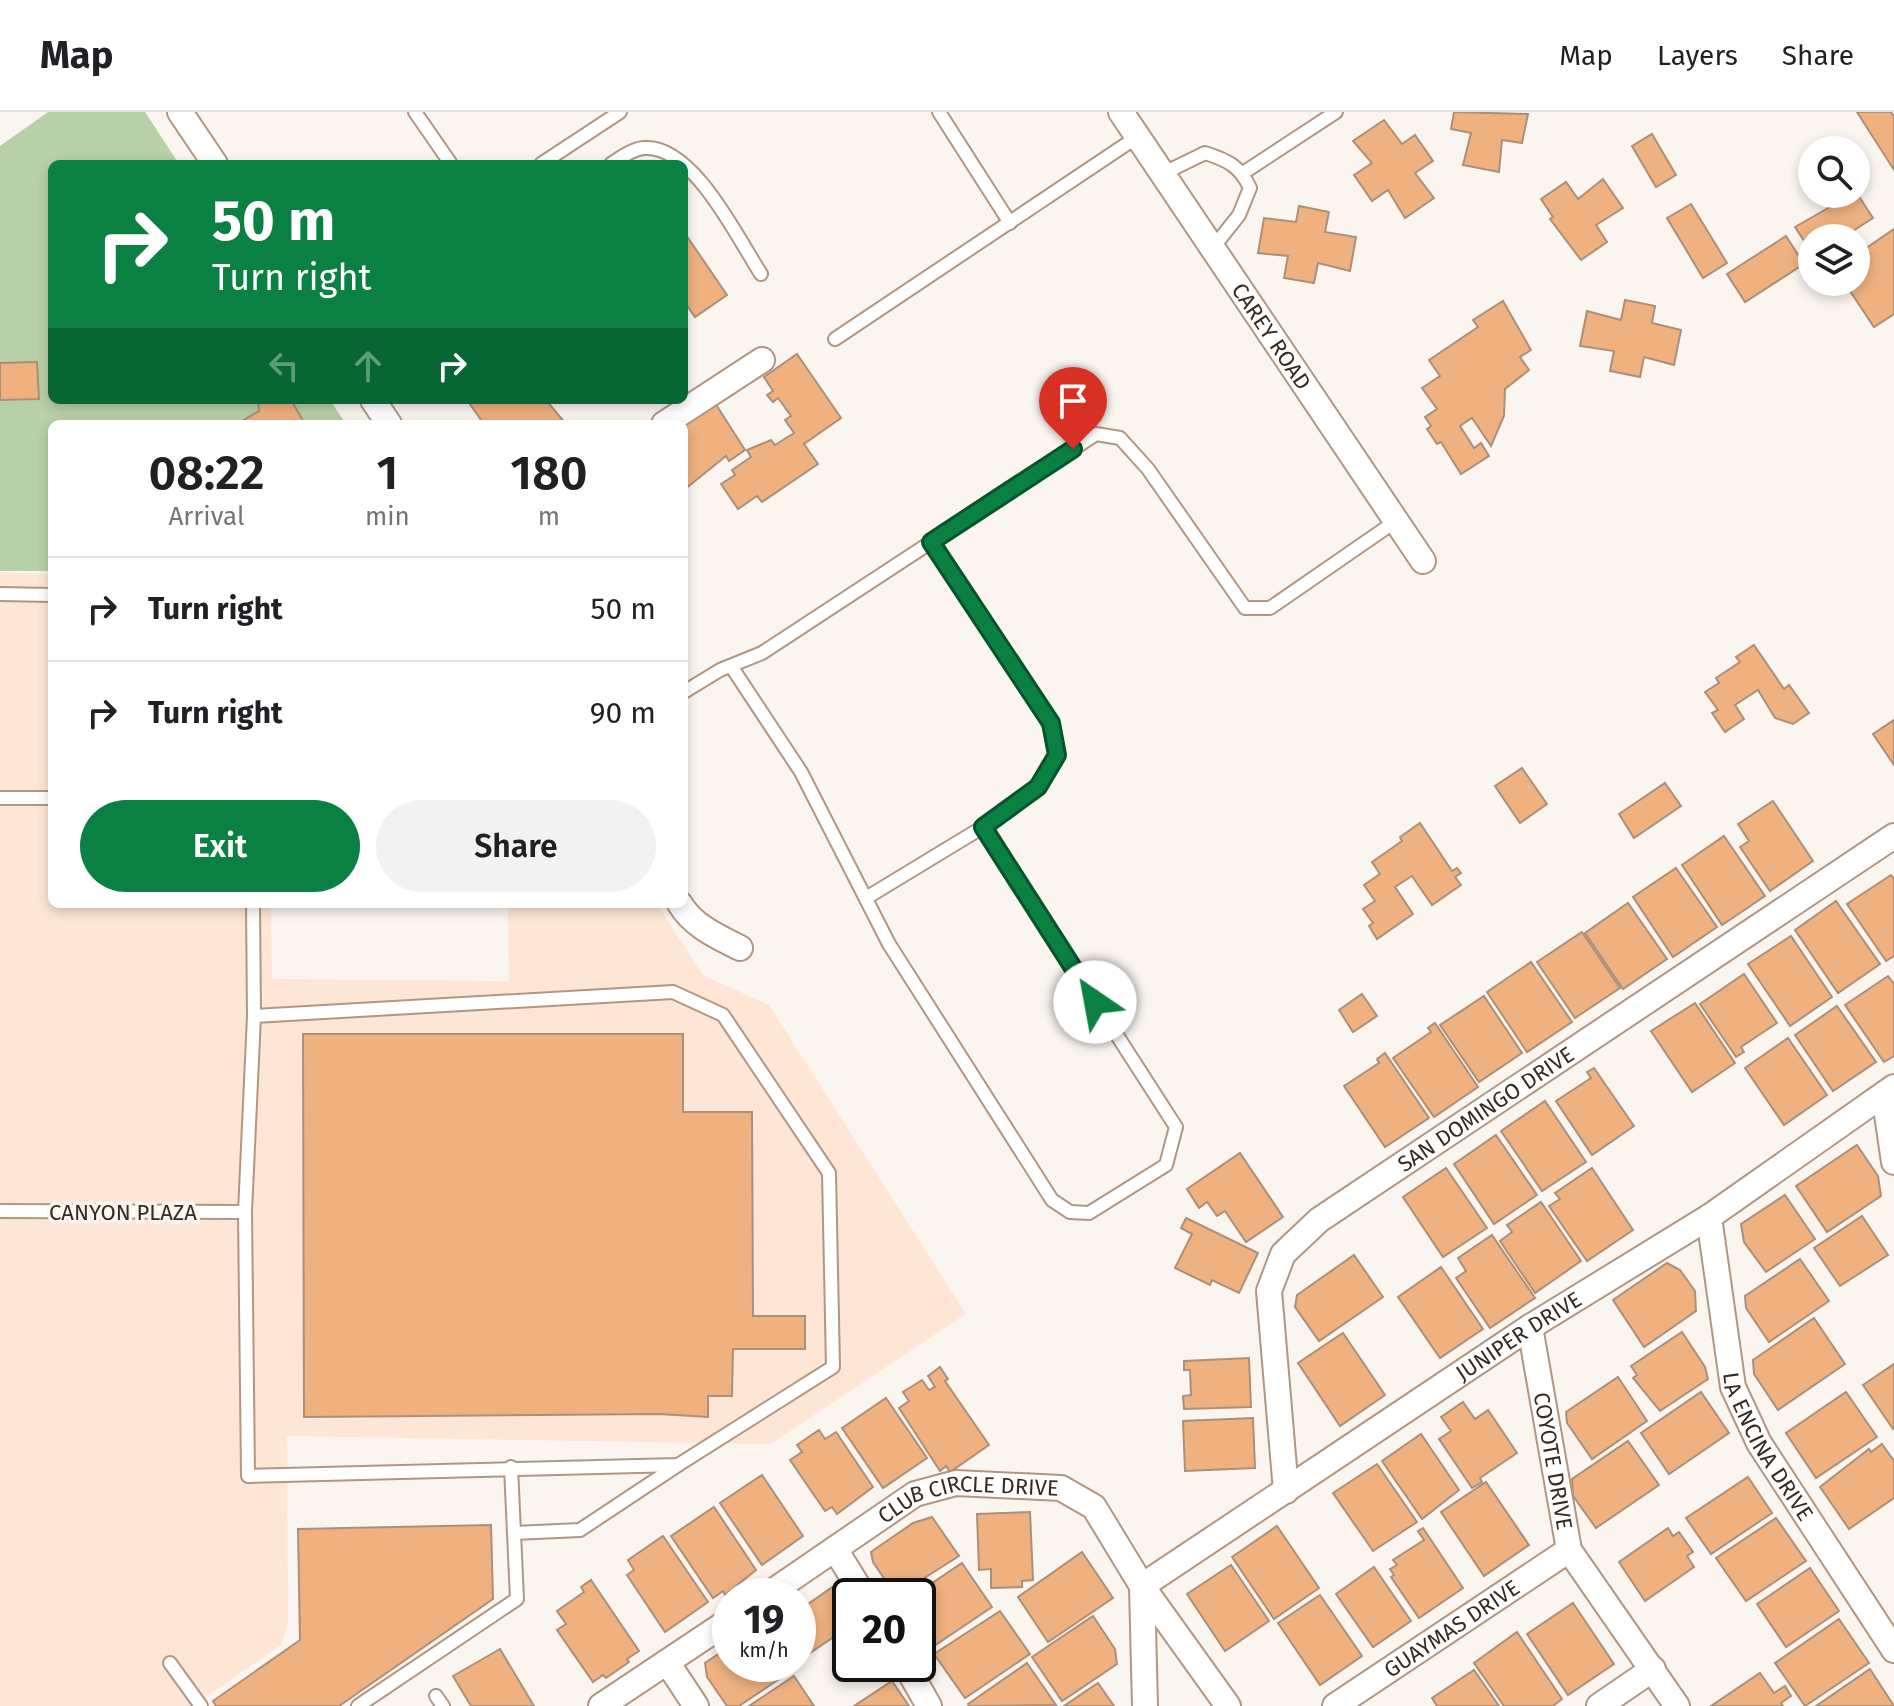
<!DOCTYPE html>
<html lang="en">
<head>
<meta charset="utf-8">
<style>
  body { margin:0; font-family:"Fira Sans",sans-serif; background:#f2f2f2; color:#202124; height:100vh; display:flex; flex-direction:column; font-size:30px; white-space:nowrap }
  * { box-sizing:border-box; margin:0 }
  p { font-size:26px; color:#757577 }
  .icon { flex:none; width:44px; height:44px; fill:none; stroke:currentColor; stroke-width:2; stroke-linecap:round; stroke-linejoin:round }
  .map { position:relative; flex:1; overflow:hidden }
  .drawer { position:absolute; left:48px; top:308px; width:640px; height:488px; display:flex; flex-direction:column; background:#fff; border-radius:12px; box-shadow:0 4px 12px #0003 }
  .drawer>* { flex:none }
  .guide { position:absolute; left:48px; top:48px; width:640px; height:244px; border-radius:12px; box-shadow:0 4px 12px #0003; background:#0b8043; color:#fff; overflow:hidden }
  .buttons { position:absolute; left:1798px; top:24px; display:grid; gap:16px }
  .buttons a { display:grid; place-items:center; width:72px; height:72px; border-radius:50%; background:#fff; box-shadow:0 4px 12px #0003; font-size:40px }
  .speed { position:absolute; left:712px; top:1466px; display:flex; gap:16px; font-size:40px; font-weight:700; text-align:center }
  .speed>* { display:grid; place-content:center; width:104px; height:104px; border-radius:50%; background:#fff; box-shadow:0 4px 12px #0003; line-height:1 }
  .speed small { font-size:20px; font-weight:400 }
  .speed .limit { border:4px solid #111; border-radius:12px; background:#fff; color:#111 }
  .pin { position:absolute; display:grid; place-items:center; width:68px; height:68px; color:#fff; margin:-82px -34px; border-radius:50% 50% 50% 0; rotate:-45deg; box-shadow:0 0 8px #0007 }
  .pin .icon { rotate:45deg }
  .me { position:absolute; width:88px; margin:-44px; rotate:327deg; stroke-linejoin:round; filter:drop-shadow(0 0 6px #0008) }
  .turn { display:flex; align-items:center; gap:28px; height:168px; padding:0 32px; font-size:36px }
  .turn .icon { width:104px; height:104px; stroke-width:2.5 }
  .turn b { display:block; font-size:56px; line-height:68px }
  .lanes { display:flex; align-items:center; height:76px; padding:0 32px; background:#0003; justify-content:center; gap:40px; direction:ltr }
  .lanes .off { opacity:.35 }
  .eta { display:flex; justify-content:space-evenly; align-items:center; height:136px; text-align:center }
  .eta b { font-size:48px; font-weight:600; line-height:56px }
  .action { display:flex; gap:16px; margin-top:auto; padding:16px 32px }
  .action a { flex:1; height:92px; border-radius:48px; background:#0b8043; color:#fff; font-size:32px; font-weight:600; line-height:92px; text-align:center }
  .action a+a { background:#f2f2f2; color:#202124 }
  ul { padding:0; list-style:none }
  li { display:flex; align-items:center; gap:24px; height:104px; padding:0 32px; border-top:2px solid #e0e0e0 }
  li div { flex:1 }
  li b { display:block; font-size:30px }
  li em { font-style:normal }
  header { display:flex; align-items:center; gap:48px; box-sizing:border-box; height:112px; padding:0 40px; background:#fff; border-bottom:2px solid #e0e0e0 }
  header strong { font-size:38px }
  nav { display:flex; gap:44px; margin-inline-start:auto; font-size:28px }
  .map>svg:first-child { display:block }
  .built { fill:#fde6d5 }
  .green { fill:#b8d0a7 }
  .building { fill:#efb180; stroke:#ac8f79; stroke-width:2 }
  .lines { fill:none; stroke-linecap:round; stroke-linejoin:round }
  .lane-casing { stroke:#b39680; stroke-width:16 }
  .street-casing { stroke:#b39680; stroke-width:28 }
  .lane { stroke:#fff; stroke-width:12 }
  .street { stroke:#fff; stroke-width:24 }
  .route-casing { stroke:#07532c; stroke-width:20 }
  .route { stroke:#0b8043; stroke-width:14 }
  .labels { text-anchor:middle; stroke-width:7; stroke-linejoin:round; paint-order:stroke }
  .street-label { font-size:22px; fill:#362b22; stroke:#fbf5f0 }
</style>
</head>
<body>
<header>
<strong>Map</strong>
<nav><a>Map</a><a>Layers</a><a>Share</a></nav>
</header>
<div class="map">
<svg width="1894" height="1594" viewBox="0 0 1894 1594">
  <rect width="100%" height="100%" fill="#fbf5f0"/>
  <polygon class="built" points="0,460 52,462 52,792 271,792 272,867 509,869 508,792 657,792 703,863 769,893 966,1202 771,1332 287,1324 288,1511 281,1533 193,1594 0,1594"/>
  <polygon class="green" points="48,0 145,0 179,52 52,52 52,288 330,288 346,312 52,312 52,459 0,459 0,34"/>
  <g class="building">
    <polygon points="1454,0 1528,2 1522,31 1502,28 1499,60 1463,53 1471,21 1451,17"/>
    <polygon points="1857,0 1891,0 1894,5 1894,58"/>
    <polygon points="1384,8 1402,32 1415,23 1433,49 1415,61 1434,86 1405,106 1388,78 1372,89 1354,63 1372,51 1353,29"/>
    <polygon points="1652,22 1676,63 1656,75 1632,34"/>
    <polygon points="1603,67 1623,96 1596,113 1607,130 1581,148 1550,107 1553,105 1541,87 1566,70 1578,87"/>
    <polygon points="1856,80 1873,106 1842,126 1812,126 1812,141 1795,115"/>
    <polygon points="1691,92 1727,151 1703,166 1667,106"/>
    <polygon points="1299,94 1329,100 1325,120 1356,125 1350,159 1318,151 1314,171 1284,166 1288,144 1258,141 1264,106 1296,110"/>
    <polygon points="1894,117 1894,202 1874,215 1844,170 1856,170 1856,143"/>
    <polygon points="684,120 727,183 695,205 684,189"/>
    <polygon points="1786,124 1804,152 1745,190 1727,162"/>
    <polygon points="1625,188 1655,194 1652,211 1681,218 1674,253 1644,245 1640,265 1610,259 1614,239 1580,234 1587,199 1621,208"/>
    <polygon points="1503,189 1531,238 1520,245 1529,258 1505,277 1504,304 1491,334 1472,306 1460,314 1474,336 1481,331 1489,344 1461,362 1441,330 1437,332 1427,317 1431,314 1425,305 1437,297 1422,276 1440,264 1429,248 1478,215 1473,208"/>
    <polygon points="797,242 841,306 804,332 818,352 762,390 757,384 738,397 721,372 735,363 732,358 751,345 747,338 771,328 775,333 794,321 785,308 791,304 778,286 773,290 767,283 773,279 764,265"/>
    <polygon points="37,250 39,287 0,288 0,251"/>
    <polygon points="258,288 291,288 305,312 237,312 259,299"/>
    <polygon points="467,288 546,288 566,312 484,312"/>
    <polygon points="715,291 745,338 729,349 726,344 684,378 684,312"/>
    <polygon points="1754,533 1784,577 1789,573 1809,601 1793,612 1775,606 1758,578 1735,593 1744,607 1725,620 1712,601 1718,598 1705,580 1719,571 1716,566 1740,550 1736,545"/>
    <polygon points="1894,608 1894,653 1873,622"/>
    <polygon points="1522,656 1547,692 1520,711 1495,674"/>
    <polygon points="1665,671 1681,694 1634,726 1619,702"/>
    <polygon points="1773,689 1813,749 1770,779 1740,735 1749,729 1738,712"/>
    <polygon points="1420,711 1452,759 1457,756 1461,761 1455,765 1461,773 1432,793 1412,764 1395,775 1413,802 1377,827 1369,814 1373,811 1363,797 1375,789 1364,773 1380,762 1372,750 1402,729 1400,725"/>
    <polygon points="1724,724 1765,784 1722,813 1682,753"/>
    <polygon points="1676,756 1717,815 1673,845 1633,785"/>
    <polygon points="1891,763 1894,767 1894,844 1886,849 1847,792"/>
    <polygon points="1836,789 1880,852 1838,881 1795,818"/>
    <polygon points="1628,791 1667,847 1623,877 1585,821"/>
    <polygon points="1582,820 1620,876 1575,906 1537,850"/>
    <polygon points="1791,824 1832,885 1790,914 1748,852"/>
    <polygon points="1531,850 1572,910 1527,940 1487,880"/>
    <polygon points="1744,862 1777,911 1741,935 1744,940 1736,945 1700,892"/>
    <polygon points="1888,864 1894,872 1894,944 1884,950 1845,893"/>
    <polygon points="1362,882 1377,904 1353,920 1339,898"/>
    <polygon points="1484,884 1522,941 1479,970 1440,913"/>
    <polygon points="1695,891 1735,951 1692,980 1651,919"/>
    <polygon points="1837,894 1876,950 1833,979 1795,923"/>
    <polygon points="1435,911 1478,975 1434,1005 1393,946 1431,920 1428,916"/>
    <polygon points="303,922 683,922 683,1000 752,1000 753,1204 805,1204 805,1237 733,1237 732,1284 708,1284 708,1305 659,1302 304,1305"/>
    <polygon points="1788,926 1827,983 1784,1013 1745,956"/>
    <polygon points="1385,941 1429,1006 1385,1035 1344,974 1379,951 1377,947"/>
    <polygon points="1594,956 1634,1014 1592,1043 1556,989 1591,966 1587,960"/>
    <polygon points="1545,989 1586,1050 1542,1079 1501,1019"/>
    <polygon points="1496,1023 1537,1083 1494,1112 1454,1052"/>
    <polygon points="1857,1033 1878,1064 1881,1084 1827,1120 1796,1074"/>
    <polygon points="1240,1041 1283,1105 1246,1130 1225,1099 1217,1104 1207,1090 1199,1096 1187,1077"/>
    <polygon points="1446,1056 1487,1116 1443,1145 1403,1085"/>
    <polygon points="1592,1056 1633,1118 1587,1149 1549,1094 1560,1087 1555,1081"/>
    <polygon points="1785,1083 1815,1127 1766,1160 1744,1130 1741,1112"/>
    <polygon points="1541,1090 1581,1149 1535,1181 1500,1129 1512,1120 1507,1113"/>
    <polygon points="1862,1104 1888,1143 1840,1174 1814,1136"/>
    <polygon points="1186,1106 1258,1141 1239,1181 1212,1168 1210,1173 1175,1156 1192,1122 1181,1116"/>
    <polygon points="1492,1123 1535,1186 1490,1216 1456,1166 1466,1159 1458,1146"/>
    <polygon points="1354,1143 1383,1185 1319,1229 1295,1195 1297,1183"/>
    <polygon points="1800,1147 1829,1189 1769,1230 1746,1196 1745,1184"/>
    <polygon points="1667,1151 1680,1158 1695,1179 1696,1199 1644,1235 1613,1188"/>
    <polygon points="1441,1155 1483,1217 1440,1246 1398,1185"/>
    <polygon points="1814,1206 1845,1252 1778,1298 1754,1262 1753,1248"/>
    <polygon points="1682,1220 1705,1255 1708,1267 1660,1299 1633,1266 1637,1263 1631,1254"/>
    <polygon points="1343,1221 1385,1283 1340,1314 1298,1251"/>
    <polygon points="1249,1246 1251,1295 1184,1297 1183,1284 1191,1283 1190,1258 1184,1258 1184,1249"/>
    <polygon points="1894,1252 1894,1316 1893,1317 1863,1273"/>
    <polygon points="940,1255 948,1267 945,1269 989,1333 950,1360 946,1354 940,1359 899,1296 909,1289 903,1280 922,1268 929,1278 935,1275 928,1264"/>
    <polygon points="1618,1265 1647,1309 1592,1347 1567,1311 1566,1300"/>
    <polygon points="1701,1280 1729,1321 1669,1362 1641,1321"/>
    <polygon points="1846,1280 1877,1325 1816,1366 1786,1321"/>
    <polygon points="886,1286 927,1346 883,1376 842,1316"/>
    <polygon points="1463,1290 1475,1307 1488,1298 1517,1341 1480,1366 1482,1370 1472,1376 1439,1327 1451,1319 1441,1305"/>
    <polygon points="1253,1306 1255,1356 1185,1359 1183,1309"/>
    <polygon points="819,1318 825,1327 836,1320 873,1375 837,1402 832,1395 825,1399 790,1348 802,1340 797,1333"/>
    <polygon points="1421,1322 1459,1378 1422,1407 1382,1349"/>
    <polygon points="1628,1329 1659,1373 1596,1416 1573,1384 1572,1367"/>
    <polygon points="1882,1332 1894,1349 1894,1386 1849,1417 1820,1375 1869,1337 1871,1340"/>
    <polygon points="1377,1352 1417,1410 1373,1439 1333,1381"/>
    <polygon points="762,1363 803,1424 762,1453 720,1391"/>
    <polygon points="1748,1365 1772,1401 1711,1442 1686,1406"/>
    <polygon points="1486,1370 1529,1433 1484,1464 1441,1400"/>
    <polygon points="714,1395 756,1458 725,1483 723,1479 713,1486 671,1424"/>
    <polygon points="1030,1400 1033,1468 1022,1469 1022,1475 991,1476 991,1457 979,1458 977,1402"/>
    <polygon points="932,1405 959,1444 896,1484 873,1450 871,1440 913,1411"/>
    <polygon points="1776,1406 1806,1449 1746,1489 1716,1446"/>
    <polygon points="491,1413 493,1487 339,1594 216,1594 213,1589 300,1528 298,1417"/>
    <polygon points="1277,1414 1319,1476 1274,1507 1232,1445"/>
    <polygon points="1423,1416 1463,1476 1419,1506 1391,1465 1394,1463 1390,1457 1397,1453 1393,1448 1424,1428 1418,1419"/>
    <polygon points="1668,1416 1673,1424 1679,1420 1693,1440 1687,1444 1694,1455 1645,1489 1619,1450"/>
    <polygon points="663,1424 708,1490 665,1520 627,1463 634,1458 628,1448"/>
    <polygon points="1082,1440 1113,1486 1048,1530 1018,1485"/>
    <polygon points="962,1451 992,1495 931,1536 918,1516 918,1484 913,1484"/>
    <polygon points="1231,1453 1269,1509 1225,1539 1187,1482"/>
    <polygon points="1374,1455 1411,1509 1373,1535 1336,1482"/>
    <polygon points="1810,1456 1839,1499 1786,1535 1757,1492"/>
    <polygon points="591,1468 639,1539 627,1547 629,1550 606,1566 603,1563 593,1570 557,1518 566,1512 557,1499 584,1480 581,1475"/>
    <polygon points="834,1474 850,1497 850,1514 798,1549 798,1499"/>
    <polygon points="1320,1483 1362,1544 1320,1573 1278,1511"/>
    <polygon points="1573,1491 1614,1552 1568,1583 1527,1522"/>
    <polygon points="1000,1499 1030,1542 965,1586 934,1542"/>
    <polygon points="1093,1504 1115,1537 1117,1552 1062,1589 1032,1545"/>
    <polygon points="1839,1507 1869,1551 1805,1594 1775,1551"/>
    <polygon points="1517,1520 1562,1587 1553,1594 1504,1594 1474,1551"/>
    <polygon points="730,1534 730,1552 787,1552 791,1559 739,1594 727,1594 707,1565 705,1551"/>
    <polygon points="500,1537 534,1594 471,1594 453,1564"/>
    <polygon points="1027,1551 1056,1593 969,1594 968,1592"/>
    <polygon points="1870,1557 1894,1594 1816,1594"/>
    <polygon points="1474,1558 1499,1594 1437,1594 1432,1586"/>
    <polygon points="1760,1561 1774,1581 1785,1574 1791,1584 1781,1591 1783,1594 1711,1594"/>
    <polygon points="794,1564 814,1594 749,1594"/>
    <polygon points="892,1569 909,1594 854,1594"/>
    <polygon points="1098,1571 1114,1594 1064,1594"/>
  </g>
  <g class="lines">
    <defs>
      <g id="lane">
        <polyline points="415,0 451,52"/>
        <polyline points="939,0 1010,111"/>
        <polyline points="541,52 620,0"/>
        <path d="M611,52c9,-6 21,-15 33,-16 49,-4 94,91 117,126"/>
        <polyline points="1243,61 1336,0"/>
        <path d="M1162,62l43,-21c22,7 35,13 45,35l-11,27 -27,34"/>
        <polyline points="835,227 1137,25"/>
        <polyline points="0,482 52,483"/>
        <polyline points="731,554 801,660 889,832 1052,1088 1070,1100 1089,1101 1166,1053 1176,1015 983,715 1038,675 1057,643 1051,611 931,430"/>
        <polyline points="684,580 720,558 762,541 1096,322 1120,326 1148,357 1245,496 1270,496 1396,409"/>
        <polyline points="0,686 52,686"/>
        <polyline points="866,786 983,715"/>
        <polyline points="253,792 254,904 245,1100 248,1364 678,1353 833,1255 829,1061 723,903 673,880 254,904"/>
        <polyline points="0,1099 245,1100"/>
        <polyline points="514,1421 580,1418 678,1353"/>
        <polyline points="170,1551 201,1594"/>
        <polyline points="436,1584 443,1594"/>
        <polyline points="358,1594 517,1487 511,1355"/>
      </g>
      <g id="street">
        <polyline points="180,0 215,52"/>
        <path id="s1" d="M1121,0l302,449"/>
        <polyline points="373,288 389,312"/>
        <polyline points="664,312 762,248"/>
        <path d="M680,792c13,22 38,33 60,44"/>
        <polyline points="1884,982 1894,1050"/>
        <path id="s2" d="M1709,1105l24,170 26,56 135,207"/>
        <path id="s3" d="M1530,1215l39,223 108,156"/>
        <path id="s4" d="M1286,1379l-17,-200 14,-37 36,-34 575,-384"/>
        <polyline points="835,1437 864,1484"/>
        <path id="s5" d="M766,1484l149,-102 41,-11 105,5 33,19 48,79 86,120"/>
        <polyline points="667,1550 696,1594"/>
        <polyline points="905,1552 929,1594"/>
        <polyline points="601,1594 730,1508"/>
        <path id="s6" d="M1145,1594l-3,-120 388,-259 179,-110 185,-130"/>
        <path id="s7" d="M1335,1594l234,-156"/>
        <polyline points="1599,1594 1653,1557"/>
      </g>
    </defs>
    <use href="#lane" class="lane-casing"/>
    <use href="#street" class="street-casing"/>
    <use href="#lane" class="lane"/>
    <use href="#street" class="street"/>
  </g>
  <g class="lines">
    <defs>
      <polyline id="route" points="1073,337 931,430 1051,611 1057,643 1038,675 983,715 1095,890"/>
    </defs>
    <use href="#route" class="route-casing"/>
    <use href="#route" class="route"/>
  </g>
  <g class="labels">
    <g class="street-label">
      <text dy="8" stroke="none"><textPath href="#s1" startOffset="270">CAREY ROAD</textPath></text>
      <text dy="8" stroke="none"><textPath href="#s4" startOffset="490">SAN DOMINGO DRIVE</textPath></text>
      <text x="123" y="1108">CANYON PLAZA</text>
      <text dy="8" stroke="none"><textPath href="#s6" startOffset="572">JUNIPER DRIVE</textPath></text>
      <text dy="8" stroke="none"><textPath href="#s2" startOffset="240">LA ENCINA DRIVE</textPath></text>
      <text dy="8" stroke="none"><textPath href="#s3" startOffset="136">COYOTE DRIVE</textPath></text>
      <text dy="8" stroke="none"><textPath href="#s5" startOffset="232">CLUB CIRCLE DRIVE</textPath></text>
      <text dy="8" stroke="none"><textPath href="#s7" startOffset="140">GUAYMAS DRIVE</textPath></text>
    </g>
  </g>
</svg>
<div class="buttons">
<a><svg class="icon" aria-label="search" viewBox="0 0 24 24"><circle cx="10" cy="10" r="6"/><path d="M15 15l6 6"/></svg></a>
<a><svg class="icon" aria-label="layers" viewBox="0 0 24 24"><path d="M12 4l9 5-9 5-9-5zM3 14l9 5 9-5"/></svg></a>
</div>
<div class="speed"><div>19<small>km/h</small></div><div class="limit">20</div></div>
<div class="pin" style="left:1073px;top:337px;background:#d93025"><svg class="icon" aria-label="arrive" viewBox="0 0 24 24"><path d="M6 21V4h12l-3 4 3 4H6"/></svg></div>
<svg class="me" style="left:1095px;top:890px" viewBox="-20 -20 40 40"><circle r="19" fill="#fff"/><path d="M0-13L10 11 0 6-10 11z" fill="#0b8043"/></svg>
<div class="guide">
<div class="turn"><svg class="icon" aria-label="right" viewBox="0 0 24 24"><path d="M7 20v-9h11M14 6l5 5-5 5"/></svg><div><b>50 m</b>Turn right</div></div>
<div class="lanes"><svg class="icon off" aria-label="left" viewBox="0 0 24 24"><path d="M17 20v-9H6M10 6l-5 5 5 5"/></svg><svg class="icon off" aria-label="ahead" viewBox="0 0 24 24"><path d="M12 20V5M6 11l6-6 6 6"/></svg><svg class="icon" aria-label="right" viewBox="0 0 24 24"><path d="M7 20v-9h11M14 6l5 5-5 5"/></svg></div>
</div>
<section class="drawer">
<div class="eta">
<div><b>08:22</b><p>Arrival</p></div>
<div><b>1</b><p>min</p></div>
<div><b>180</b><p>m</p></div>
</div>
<ul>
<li><svg class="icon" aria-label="right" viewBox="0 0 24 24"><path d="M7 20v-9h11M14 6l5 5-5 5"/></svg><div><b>Turn right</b></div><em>50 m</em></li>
<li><svg class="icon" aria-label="right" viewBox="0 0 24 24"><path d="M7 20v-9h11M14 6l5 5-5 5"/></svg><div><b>Turn right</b></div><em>90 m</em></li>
</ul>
<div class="action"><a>Exit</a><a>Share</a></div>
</section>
</div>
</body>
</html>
